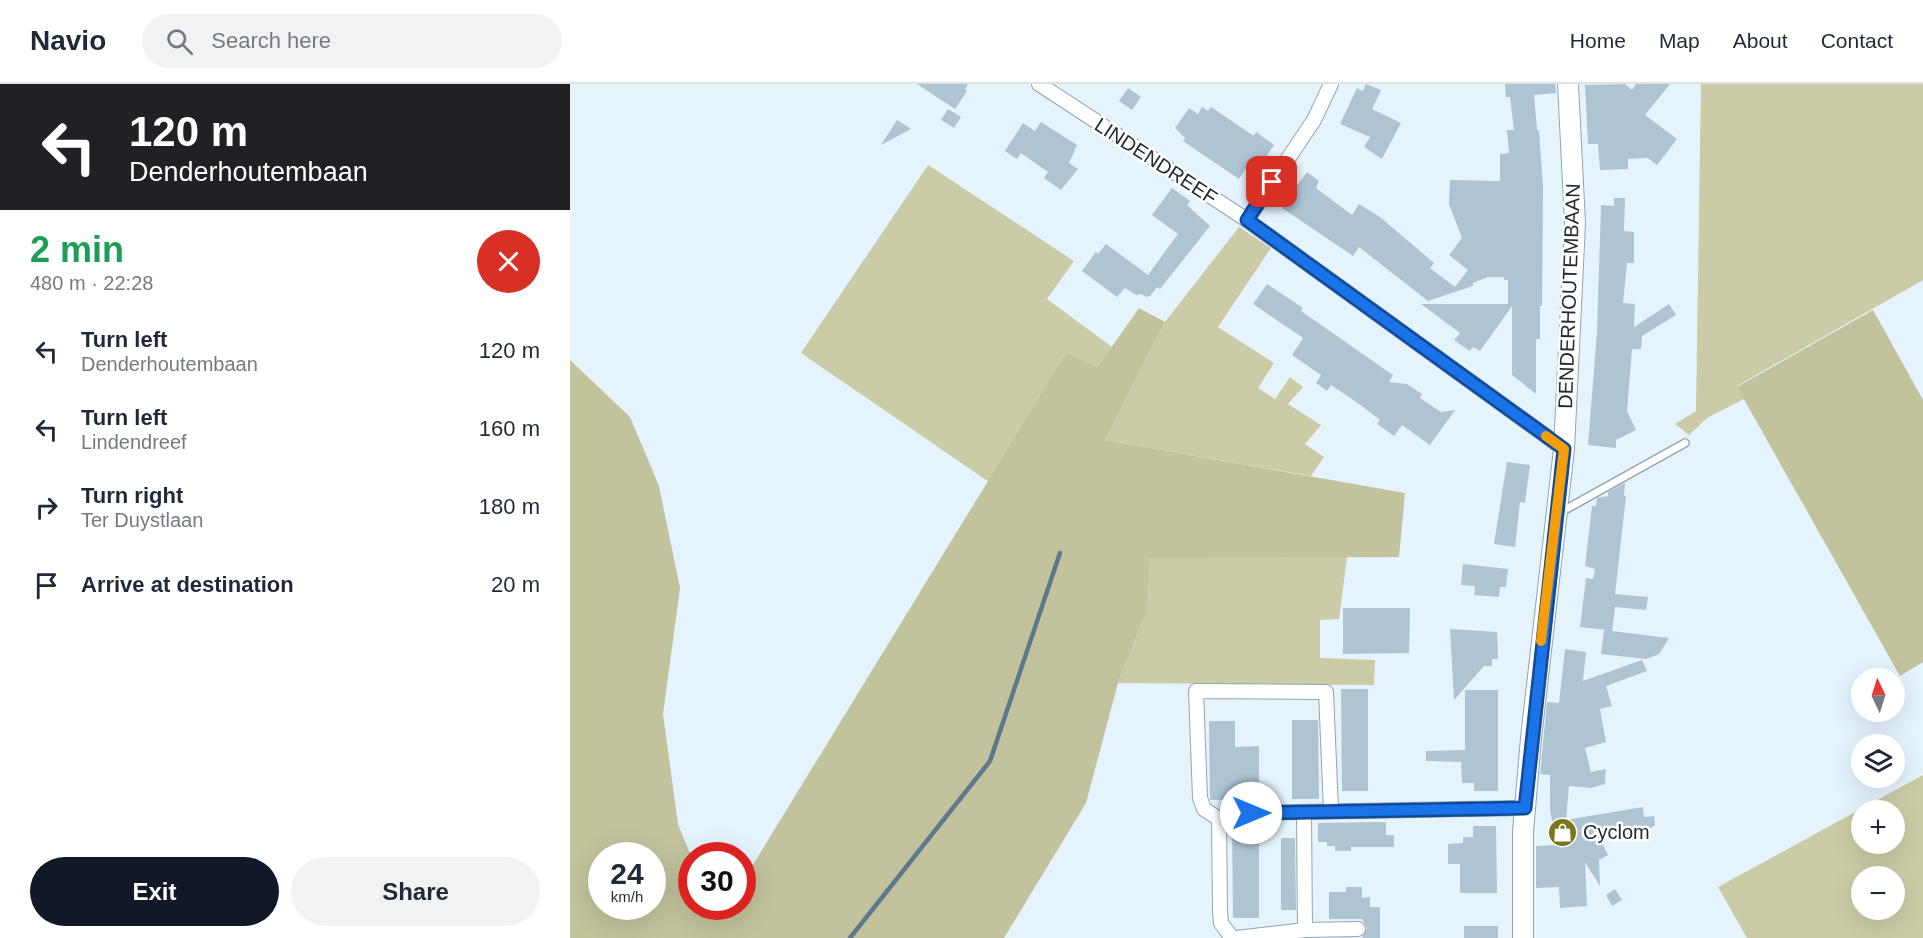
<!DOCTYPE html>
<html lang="en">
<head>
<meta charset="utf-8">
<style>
  body { margin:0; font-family:Helvetica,sans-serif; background:#f2f2f3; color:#1f2937; height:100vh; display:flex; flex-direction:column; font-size:22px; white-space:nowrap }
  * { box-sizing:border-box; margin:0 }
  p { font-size:20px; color:#747a83 }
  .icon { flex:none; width:33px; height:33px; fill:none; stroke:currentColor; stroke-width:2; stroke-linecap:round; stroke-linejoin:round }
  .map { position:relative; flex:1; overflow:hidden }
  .drawer { display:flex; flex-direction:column; background:#fff; width:570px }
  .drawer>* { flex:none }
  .hud { background:#202124; color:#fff; overflow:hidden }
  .needle { width:39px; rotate:356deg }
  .buttons { position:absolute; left:1281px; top:584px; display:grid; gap:12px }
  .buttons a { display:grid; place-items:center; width:54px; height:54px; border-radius:50%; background:#fff; box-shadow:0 6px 24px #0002; font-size:30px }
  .speed { position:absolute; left:18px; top:758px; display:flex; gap:12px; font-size:30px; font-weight:700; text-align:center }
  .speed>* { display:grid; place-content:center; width:78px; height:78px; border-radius:50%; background:#fff; box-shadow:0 6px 24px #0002; line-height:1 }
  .speed small { font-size:15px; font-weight:400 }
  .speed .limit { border:9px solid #d22; background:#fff; color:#111 }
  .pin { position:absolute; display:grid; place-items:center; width:51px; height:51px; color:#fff; margin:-26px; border-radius:12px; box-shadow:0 3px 9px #0006 }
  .me { position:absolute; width:66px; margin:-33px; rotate:90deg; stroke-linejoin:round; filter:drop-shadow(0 0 4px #0008) }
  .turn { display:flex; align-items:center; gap:21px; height:126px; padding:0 30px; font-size:27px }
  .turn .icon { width:78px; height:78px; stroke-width:2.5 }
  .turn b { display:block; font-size:42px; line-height:51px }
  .round { display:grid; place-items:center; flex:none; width:63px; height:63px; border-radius:32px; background:#f2f2f3 }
  .summary { display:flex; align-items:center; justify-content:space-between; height:102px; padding:0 30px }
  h1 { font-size:36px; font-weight:700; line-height:45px; color:#1e9e55 }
  .button { display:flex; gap:12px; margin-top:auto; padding:12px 30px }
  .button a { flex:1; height:69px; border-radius:36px; background:#111827; color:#fff; font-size:24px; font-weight:700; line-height:69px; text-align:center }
  .button a+a { background:#f2f2f3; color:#1f2937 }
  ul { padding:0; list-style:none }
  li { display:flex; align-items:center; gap:18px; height:78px; padding:0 30px }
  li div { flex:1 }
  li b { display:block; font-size:22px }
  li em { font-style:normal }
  header { display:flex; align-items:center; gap:36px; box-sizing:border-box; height:84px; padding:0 30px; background:#fff; border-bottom:2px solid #e0e1e3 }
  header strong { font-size:28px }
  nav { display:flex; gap:33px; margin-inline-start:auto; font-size:21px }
  .search { width:420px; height:54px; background:#f2f2f3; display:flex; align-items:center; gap:15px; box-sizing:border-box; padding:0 21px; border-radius:33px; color:#747a83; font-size:22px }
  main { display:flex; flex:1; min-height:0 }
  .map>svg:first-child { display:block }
  .green { fill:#cbcba7; fill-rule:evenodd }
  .forest { fill:#c2c29d; fill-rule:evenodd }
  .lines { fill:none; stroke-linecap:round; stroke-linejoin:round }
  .stream { stroke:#5f798c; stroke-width:4.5 }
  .building { fill:#aec4d3 }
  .lane-casing { stroke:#90a5b5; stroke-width:10 }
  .street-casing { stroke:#90a5b5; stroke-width:16 }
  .secondary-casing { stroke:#90a5b5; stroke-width:22 }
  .lane { stroke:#fff; stroke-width:7 }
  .street { stroke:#fff; stroke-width:14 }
  .secondary { stroke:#fff; stroke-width:20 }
  .route-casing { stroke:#114b97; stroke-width:15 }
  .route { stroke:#1a73e8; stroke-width:10 }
  .slow { stroke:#f59e0b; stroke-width:10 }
  .labels { text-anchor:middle; stroke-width:5; stroke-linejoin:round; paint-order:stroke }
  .street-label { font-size:20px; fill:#232b32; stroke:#fff }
  .poi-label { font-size:20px; fill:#232b32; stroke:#fff; text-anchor:start }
</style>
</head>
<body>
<header>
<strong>Navio</strong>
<div class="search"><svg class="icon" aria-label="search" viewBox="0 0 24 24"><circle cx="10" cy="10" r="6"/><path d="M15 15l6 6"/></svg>Search here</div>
<nav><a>Home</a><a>Map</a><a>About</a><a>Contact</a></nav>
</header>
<main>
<section class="drawer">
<div class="hud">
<div class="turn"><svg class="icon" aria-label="left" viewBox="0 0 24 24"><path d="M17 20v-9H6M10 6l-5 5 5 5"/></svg><div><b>120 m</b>Denderhoutembaan</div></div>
</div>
<div class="summary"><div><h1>2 min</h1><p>480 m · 22:28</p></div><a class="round" style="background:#d93025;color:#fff"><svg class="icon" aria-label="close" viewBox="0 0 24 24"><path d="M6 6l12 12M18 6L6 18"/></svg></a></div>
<ul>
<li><svg class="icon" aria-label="left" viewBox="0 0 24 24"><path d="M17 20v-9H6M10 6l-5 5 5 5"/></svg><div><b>Turn left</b><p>Denderhoutembaan</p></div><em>120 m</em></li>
<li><svg class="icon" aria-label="left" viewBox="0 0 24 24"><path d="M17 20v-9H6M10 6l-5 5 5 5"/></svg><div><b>Turn left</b><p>Lindendreef</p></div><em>160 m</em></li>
<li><svg class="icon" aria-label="right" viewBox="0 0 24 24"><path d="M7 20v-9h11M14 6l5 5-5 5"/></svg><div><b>Turn right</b><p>Ter Duystlaan</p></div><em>180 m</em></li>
<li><svg class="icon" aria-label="arrive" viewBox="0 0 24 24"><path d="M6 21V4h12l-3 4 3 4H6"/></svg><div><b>Arrive at destination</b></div><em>20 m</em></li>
</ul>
<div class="button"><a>Exit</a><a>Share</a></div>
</section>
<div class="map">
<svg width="1353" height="854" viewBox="0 0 1353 854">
  <rect width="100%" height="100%" fill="#e5f3fc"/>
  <g class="green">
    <polygon points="1131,0 1353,0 1353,196 1167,302 1174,315 1137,334 1119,351 1105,340 1126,327"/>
    <polygon points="358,81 504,177 477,215 542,263 527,285 498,268 419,398 231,269"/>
    <polygon points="669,143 701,164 648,243 704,279 688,304 705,315 720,293 733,303 718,320 751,341 735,360 754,373 741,392 535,356 595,238"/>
    <polygon points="579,473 777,473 769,535 750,536 750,574 805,576 804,601 548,599 576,529"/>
    <path d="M1353,691v163h-176l-29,-51zM1292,726h32v33h-32zM1292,792h32v33h-32z"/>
  </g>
  <g class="forest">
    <path d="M569,224l26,14 -60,118 300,53 -6,64 -249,1 -4,55 -28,70 -32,120 -82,135h-434v-578l60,57 29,69 21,102 -17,126 15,110 13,32 1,50h21l6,13 8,-13h15l1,-25 324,-529 30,16zM32,771h50v51h-50z"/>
    <polygon points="1303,226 1353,316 1353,578 1330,592 1167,303"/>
  </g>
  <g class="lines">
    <polyline class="stream" points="280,854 420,677 490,469"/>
  </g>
  <g class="building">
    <polygon points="347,0 398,0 395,5 397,7 385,25"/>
    <polygon points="796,0 811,6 802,25 831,39 812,75 794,63 800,53 770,40 787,4 793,7"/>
    <polygon points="935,0 985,0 986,9 964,11 967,46 969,46 973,103 972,222 970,222 970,255 966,255 966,310 942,291 942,222 910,267 903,263 900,267 884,256 890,249 851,220 938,220 938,196 934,196 934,193 918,193 903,199 903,202 858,217 789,163 783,172 712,124 718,114 715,111 724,97 728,100 737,88 749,97 746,104 782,131 789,120 810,133 864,179 860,184 885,203 898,186 879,171 892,154 879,120 880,96 930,97 930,70 939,69 937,46 944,46 940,13 936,13"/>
    <polygon points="1055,0 1062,6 1066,0 1100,0 1075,31 1107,55 1087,81 1078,74 1058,75 1058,85 1030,86 1028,60 1018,60 1015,1"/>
    <polygon points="558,4 571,13 562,26 549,17"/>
    <polygon points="632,23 638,27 641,23 684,52 686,48 704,61 692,79 683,73 669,95 613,57 615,54 605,44 619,24 628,30"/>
    <polygon points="378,25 391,33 384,44 371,36"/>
    <polygon points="327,36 341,45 311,61"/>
    <polygon points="471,38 507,61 499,79 508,85 491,106 474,94 478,88 451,69 447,75 435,67 453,39 465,47"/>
    <polygon points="602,104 620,117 617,121 640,142 590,205 587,203 580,212 576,213 571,210 566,211 555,204 547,213 512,187 526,168 528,170 536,160 578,191 608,150 582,131"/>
    <polygon points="1044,114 1055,114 1054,147 1064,148 1064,179 1057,179 1053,219 1065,220 1064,243 1099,220 1106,231 1072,252 1071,265 1062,265 1057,327 1066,346 1046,356 1046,364 1018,361 1027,248 1031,121 1044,122"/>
    <polygon points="697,200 733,224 731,227 823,291 819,298 837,300 852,310 850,314 871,328 885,326 860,361 832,341 824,352 807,340 810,336 789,320 761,301 757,307 746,299 751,291 722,271 733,254 683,220"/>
    <polygon points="937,378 960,381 955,419 950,418 945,463 924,460"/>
    <polygon points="1055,399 1054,412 1056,412 1045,510 1078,513 1076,526 1045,523 1042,547 1099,554 1089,570 1076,575 1031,570 1034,546 1038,546 1010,543 1016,494 1023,495 1025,485 1015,482 1022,422 1026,422 1027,414 1038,412 1038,408"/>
    <polygon points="893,480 938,485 936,503 930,503 929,513 904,511 905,502 891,501"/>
    <polygon points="773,524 840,524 839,569 773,570"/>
    <polygon points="880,545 927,548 928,575 922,575 922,582 914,582 884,616"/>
    <polygon points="995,565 1016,568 1013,597 1072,576 1077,587 1036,602 1042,622 1030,625 1036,658 1015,664 1021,688 1036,685 1035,700 1021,704 999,702 996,736 1073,723 1074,733 1084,732 1085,741 1076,747 1030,755 1038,771 1029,776 1030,802 1015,778 1017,822 990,824 989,803 966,804 966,762 986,761 980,725 980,691 970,690 977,618 989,619"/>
    <polygon points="771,605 798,605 798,707 772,707"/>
    <polygon points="895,606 928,606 928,707 904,707 904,699 892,699 891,678 856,677 856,667 895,666"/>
    <polygon points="722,636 748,636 749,715 722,715"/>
    <polygon points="639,637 665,637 665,663 689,662 689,706 665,706 665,716 640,716"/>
    <polygon points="669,738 689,738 689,834 663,834 662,740"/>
    <polygon points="816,738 816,751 824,751 824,763 781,763 781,767 765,767 765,762 757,762 757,758 748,758 748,739"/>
    <polygon points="903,742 926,742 927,809 890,809 890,780 878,780 878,760 893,759 893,753 903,753"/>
    <polygon points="711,754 725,754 726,826 711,826"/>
    <polygon points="776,803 792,803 792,814 800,813 800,823 810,823 810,854 792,854 797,844 792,835 759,835 759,808 776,808"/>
    <polygon points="1045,805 1052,816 1042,822 1036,811"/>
    <rect x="894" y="842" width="34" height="12"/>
  </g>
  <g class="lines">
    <defs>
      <polyline id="lane" points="991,428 1115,359"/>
      <g id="street">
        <polyline points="469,0 677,136 994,365"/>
        <polyline points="677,136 744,36 761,0"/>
        <polyline points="734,729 735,846"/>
        <polyline points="649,735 668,729 955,724"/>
        <polyline points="662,854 651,839 650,827 649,735 634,725 630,714 626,607 756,608 761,726"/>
        <polyline points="666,854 735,846 788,845"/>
      </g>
      <polyline id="secondary" points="953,854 953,748 961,654 994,365 1005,139 998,0"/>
    </defs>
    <use href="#lane" class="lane-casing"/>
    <use href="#street" class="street-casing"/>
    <use href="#secondary" class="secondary-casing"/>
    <use href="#lane" class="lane"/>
    <use href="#street" class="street"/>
    <use href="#secondary" class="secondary"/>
  </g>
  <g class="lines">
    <defs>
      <polyline id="route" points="681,729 955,724 994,365 677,136 702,98"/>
    </defs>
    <use href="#route" class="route-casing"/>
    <use href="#route" class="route"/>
    <polyline class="slow" points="971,557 994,365 976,352"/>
  </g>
  <defs>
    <symbol id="shop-disc" viewBox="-11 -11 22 22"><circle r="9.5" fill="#79761b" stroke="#fff"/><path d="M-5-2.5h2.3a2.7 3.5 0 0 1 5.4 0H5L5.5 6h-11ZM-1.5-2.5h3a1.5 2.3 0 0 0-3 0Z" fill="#fff"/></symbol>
  </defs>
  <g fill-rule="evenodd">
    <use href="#shop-disc" x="976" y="732" width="33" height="33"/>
  </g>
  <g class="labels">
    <g class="street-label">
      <text transform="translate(586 77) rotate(33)" y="7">LINDENDREEF</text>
      <text transform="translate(999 212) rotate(-88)" y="7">DENDERHOUTEMBAAN</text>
    </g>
    <g class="poi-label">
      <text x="1013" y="755">Cyclom</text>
    </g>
  </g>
</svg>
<div class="buttons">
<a><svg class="needle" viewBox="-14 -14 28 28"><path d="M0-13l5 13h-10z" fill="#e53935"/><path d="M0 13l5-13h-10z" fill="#747a83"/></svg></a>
<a><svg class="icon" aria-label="layers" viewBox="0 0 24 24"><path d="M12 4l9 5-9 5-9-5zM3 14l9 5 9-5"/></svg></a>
<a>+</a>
<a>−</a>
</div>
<div class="speed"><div>24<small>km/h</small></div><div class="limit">30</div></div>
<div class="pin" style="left:702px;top:98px;background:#d93025"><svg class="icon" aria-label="arrive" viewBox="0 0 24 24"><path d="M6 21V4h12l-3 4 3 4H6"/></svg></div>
<svg class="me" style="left:681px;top:729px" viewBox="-20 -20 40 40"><circle r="19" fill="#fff"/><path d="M0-13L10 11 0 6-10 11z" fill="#1a73e8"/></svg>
</div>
</main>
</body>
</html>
